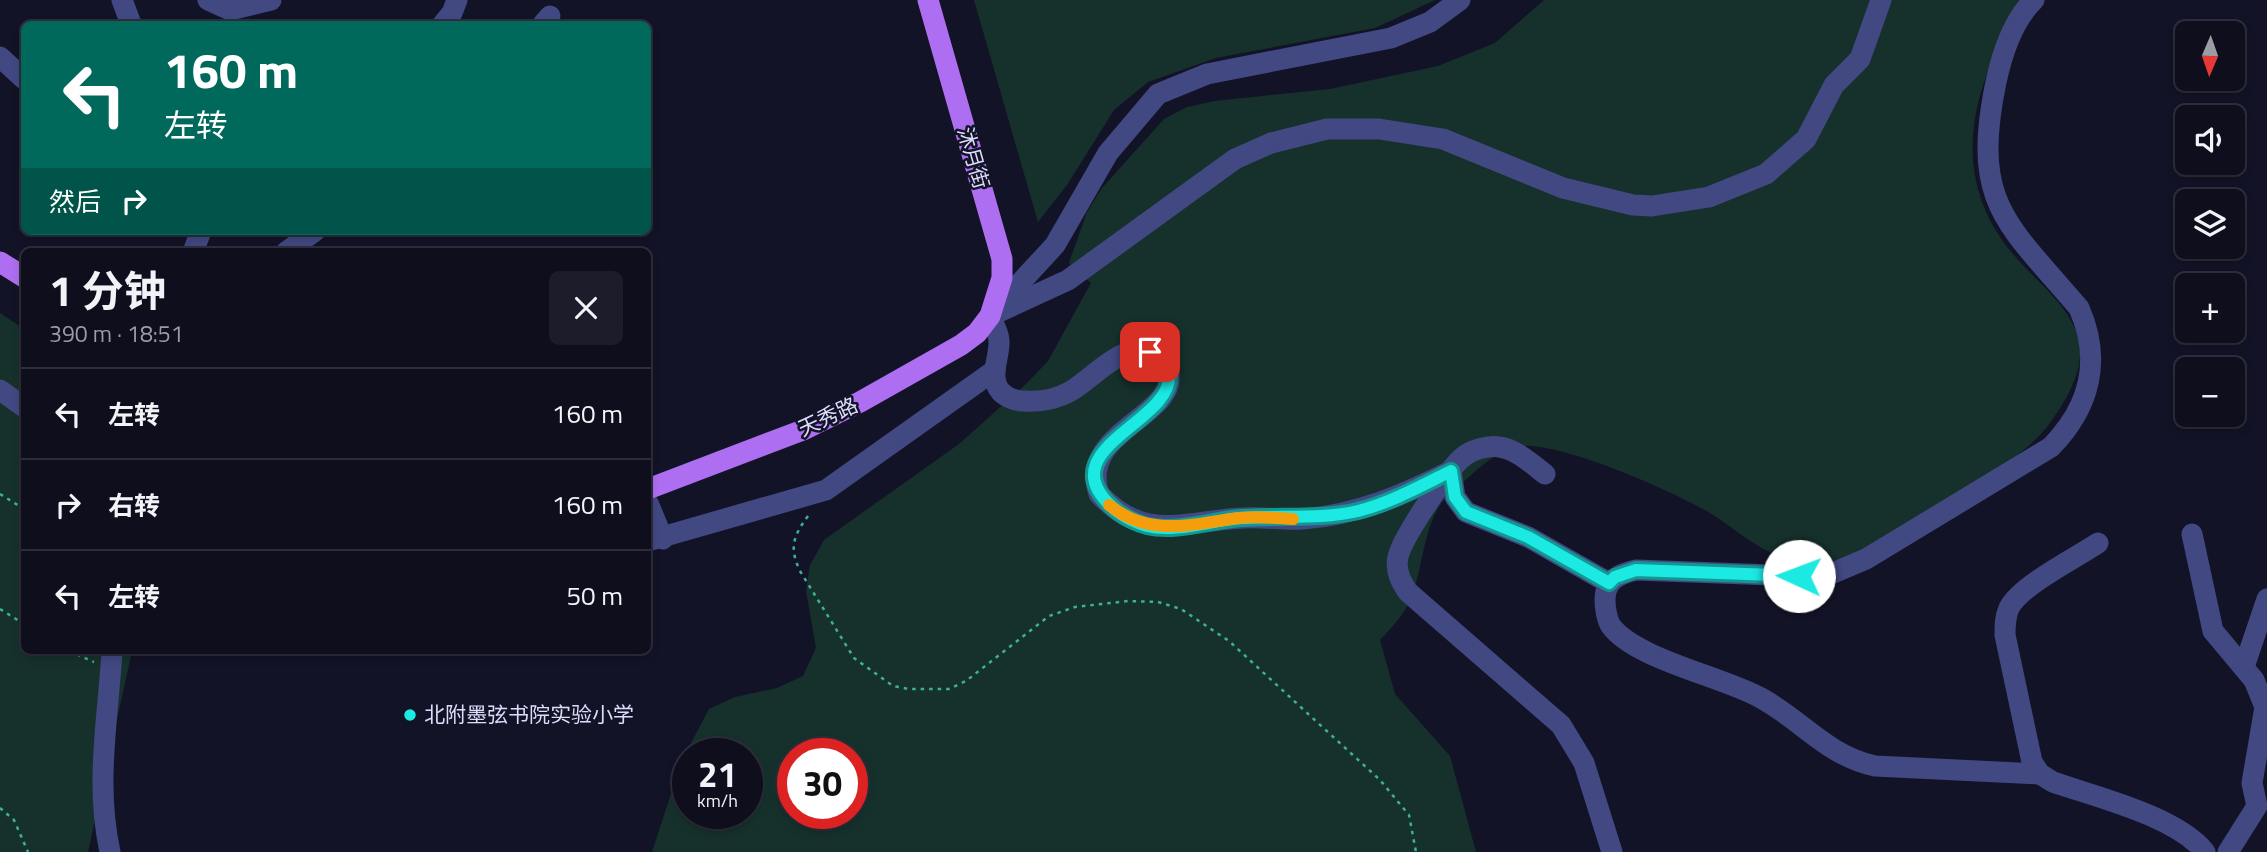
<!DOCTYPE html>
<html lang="zh">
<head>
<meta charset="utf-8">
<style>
  body { margin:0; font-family:"Titillium Web","Noto Sans SC",sans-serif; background:#1c1c2a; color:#f1f3f6; height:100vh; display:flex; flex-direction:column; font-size:26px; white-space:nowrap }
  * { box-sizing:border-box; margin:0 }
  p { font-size:23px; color:#9b9ca4 }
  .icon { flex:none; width:38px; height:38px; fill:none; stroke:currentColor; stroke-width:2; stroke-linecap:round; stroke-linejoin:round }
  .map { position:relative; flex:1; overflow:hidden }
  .side { position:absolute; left:21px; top:248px; width:630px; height:406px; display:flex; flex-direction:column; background:#0e0e1d; border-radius:10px; box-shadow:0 4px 10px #0003,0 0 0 2px #2e2e3b }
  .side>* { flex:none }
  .guide { position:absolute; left:21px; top:21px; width:630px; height:214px; border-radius:10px; box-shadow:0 4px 10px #0003,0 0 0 2px #2e2e3b; background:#00695c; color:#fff; overflow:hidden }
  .needle { width:46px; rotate:182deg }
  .tools { position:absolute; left:2175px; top:21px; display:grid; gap:14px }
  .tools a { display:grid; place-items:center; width:70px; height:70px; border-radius:10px; background:#0e0e1d; box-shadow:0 4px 10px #0003,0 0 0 2px #2e2e3b; font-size:35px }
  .speed { position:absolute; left:672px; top:738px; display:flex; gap:14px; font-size:35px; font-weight:700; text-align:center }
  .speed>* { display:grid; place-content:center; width:91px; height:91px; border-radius:50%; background:#0e0e1d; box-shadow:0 4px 10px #0003,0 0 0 2px #2e2e3b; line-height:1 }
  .speed small { font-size:18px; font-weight:400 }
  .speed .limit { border:10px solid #d22; background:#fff; color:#111 }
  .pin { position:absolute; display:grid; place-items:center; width:60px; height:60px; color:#fff; margin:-30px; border-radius:14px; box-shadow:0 4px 10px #0006 }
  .me { position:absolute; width:77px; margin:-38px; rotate:272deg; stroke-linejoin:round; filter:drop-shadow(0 0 5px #0008) }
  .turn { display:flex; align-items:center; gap:24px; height:147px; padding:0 28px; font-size:32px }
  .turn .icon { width:91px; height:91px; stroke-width:2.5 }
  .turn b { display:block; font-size:49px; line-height:60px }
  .then { display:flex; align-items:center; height:66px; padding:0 28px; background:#0003; gap:14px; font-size:26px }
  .round { display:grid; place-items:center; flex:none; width:74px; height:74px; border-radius:10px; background:#1c1c2a }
  .overview { display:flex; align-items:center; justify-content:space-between; height:119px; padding:0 28px }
  h1 { font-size:42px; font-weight:700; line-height:52px }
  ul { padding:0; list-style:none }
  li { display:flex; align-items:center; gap:21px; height:91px; padding:0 28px; border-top:2px solid #2e2e3b }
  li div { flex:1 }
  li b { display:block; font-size:26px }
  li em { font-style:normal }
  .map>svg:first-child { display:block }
  .green { fill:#16312c; fill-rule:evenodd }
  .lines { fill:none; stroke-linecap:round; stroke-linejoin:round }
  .path { stroke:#3cb099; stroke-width:2.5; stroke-dasharray:3.5 5; stroke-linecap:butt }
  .minor { stroke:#424882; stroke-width:21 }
  .major { stroke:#ae6ef1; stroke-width:21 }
  .route-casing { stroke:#129793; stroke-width:18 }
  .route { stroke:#1be9e2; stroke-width:12 }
  .slow { stroke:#f59e0b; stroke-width:12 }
  .poi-dot { fill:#1be9e2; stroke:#131327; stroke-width:2.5 }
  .labels { text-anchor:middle; stroke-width:5; stroke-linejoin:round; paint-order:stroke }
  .street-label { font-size:21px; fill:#dcddfc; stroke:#131327 }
  .poi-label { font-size:21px; fill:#dcddfc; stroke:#131327; text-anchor:start }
</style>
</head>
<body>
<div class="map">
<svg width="2267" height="852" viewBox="0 0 2267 852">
  <rect width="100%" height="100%" fill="#131327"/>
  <g class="green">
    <polygon points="974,0 1435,0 1375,28 1216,58 1148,82 1114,110 1067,185 1038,222"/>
    <path d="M1544,0h481c-12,23 -27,47 -37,71 -27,71 -20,136 33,192 21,23 52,47 58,79 6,30 -15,62 -32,85 -31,38 -85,62 -126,87 -22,13 -45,29 -69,41 -10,5 -21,6 -32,8 -43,4 -73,-26 -107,-48 -32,-21 -163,-79 -198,-68 -26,8 -44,29 -64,46 -29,25 -26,72 -40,105 -7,17 -19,29 -31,42l15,54 55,62 26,96h-824l30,-92 27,-51 26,-12 42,-9 26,-12 13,-28 -10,-57 4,-26 14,-25 135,-96 67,-60 22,-23 43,-78 -22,-20 18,-51 15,-24 62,-69 23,-12 28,-6 115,-12 108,-23 57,-23zM688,754h59v60h-59zM793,754h59v60h-59z"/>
    <polygon points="0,313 24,329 24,651 132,651 88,852 0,852"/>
  </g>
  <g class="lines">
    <g class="path">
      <polyline points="0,494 24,509"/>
      <path d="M808,516c-15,20 -19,32 -8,55l54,87 39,28 16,3h40l17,-8 83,-65 26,-9 53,-6 30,1 23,7 48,32 151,139 29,35 7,37"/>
      <polyline points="0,609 24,624"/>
      <polyline points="69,651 94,662"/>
      <polyline points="0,808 14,820 28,852"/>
    </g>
    <g class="minor">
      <polyline points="122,0 131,24"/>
      <polyline points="208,0 230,10 271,0"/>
      <path d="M2034,0c-21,20 -32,54 -38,82 -25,122 10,140 83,226 23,52 11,99 -28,139l-185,112 -33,14 -34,3 -163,-6c-17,4 -31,10 -31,30 0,8 2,20 6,26 24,33 113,51 150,72 42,23 65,57 114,68l165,8"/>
      <polyline points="443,24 452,13 457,0"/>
      <polyline points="543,24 550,16"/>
      <polyline points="0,57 24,79"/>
      <polyline points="193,252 201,231"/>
      <polyline points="286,252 315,231"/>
      <polyline points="996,309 1055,245 1108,153 1158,94 1207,74 1391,38 1430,22 1460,0"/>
      <polyline points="990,316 1068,280 1235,159 1271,143 1327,129 1379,129 1443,139 1563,188 1633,205 1652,206 1709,197 1766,174 1806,139 1834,85 1860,59 1881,0"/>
      <path d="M990,316c3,7 9,17 9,25 1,16 -11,36 2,51 6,6 16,9 24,9 17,1 32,-2 46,-10 24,-14 53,-52 83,-37 6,3 12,9 14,15 14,47 -91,61 -69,125 47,50 86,26 145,24 20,-1 40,2 59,1 54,-4 100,-24 148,-48l4,26 11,15 62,25 81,46"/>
      <polyline points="0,390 24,407"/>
      <path d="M1545,474c-13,-10 -29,-25 -46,-27 -11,-2 -28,3 -36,10 -14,11 -62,83 -65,100 -3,14 3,25 10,35l153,133 23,38 28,89"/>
      <polyline points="648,503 663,539"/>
      <polyline points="2192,534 2213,631 2254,680 2265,707 2252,783 2257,806 2228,852"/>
      <polyline points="648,541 826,490 995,370"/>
      <path d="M2098,543c-22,15 -77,42 -89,65 -4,9 -4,17 -4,27l27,127 8,12 13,8c43,15 123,34 152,70"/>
      <polyline points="2244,667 2267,599"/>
      <path d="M110,852c-15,-68 -2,-133 2,-201"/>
    </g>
    <g class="major">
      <polyline points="0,262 24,277"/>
      <polyline points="648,489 803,430 860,402 961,345 977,333 990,316 1002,278 1002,259 928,0"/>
    </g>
  </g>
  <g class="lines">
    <defs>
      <path id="route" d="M1150,352c10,5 18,11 19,23 4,48 -128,76 -51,137 8,6 19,11 29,14 29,7 65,-6 95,-8 39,-3 77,2 116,-7 32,-8 63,-25 93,-40l4,26 11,15 62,25 81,46 6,-6 21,-7 163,6"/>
    </defs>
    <use href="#route" class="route-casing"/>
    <use href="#route" class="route"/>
    <path class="slow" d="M1109,505c41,33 82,19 130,13 18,-2 36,0 54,1"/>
  </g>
  <circle class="poi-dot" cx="410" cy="715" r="7"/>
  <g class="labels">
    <g class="street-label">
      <text transform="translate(973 158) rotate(74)" y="7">沐月街</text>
      <text transform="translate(828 417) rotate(-25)" y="7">天秀路</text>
    </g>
    <g class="poi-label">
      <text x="424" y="722">北附墨弦书院实验小学</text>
    </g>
  </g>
</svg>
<div class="tools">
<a><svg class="needle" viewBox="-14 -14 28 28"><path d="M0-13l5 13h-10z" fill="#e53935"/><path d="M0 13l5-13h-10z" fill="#9b9ca4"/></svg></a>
<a><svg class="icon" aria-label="sound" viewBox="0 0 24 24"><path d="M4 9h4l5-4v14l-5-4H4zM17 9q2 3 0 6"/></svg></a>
<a><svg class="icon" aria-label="layers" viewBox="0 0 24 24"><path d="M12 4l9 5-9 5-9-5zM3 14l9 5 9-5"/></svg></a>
<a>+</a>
<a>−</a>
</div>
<div class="speed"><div>21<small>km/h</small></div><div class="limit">30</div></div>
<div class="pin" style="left:1150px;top:352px;background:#d93025"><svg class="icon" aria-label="arrive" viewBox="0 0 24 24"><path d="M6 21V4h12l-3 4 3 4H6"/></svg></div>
<svg class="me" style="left:1799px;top:576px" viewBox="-20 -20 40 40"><circle r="19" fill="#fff"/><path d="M0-13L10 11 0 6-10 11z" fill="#1be9e2"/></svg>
<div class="guide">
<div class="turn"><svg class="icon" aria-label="left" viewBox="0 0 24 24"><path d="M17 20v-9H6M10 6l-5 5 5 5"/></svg><div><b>160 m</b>左转</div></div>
<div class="then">然后<svg class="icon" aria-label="right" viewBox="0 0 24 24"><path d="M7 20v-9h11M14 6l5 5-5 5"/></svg></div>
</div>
<section class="side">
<div class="overview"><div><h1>1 分钟</h1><p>390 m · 18:51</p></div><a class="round"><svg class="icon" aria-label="close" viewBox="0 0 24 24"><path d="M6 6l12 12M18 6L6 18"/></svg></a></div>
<ul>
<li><svg class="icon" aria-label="left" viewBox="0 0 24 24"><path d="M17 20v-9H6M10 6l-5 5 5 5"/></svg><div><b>左转</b></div><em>160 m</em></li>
<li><svg class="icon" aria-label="right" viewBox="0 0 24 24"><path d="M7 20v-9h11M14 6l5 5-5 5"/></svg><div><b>右转</b></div><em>160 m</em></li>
<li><svg class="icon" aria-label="left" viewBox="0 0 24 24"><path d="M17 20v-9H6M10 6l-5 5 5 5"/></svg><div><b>左转</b></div><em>50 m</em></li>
</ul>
</section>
</div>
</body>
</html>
